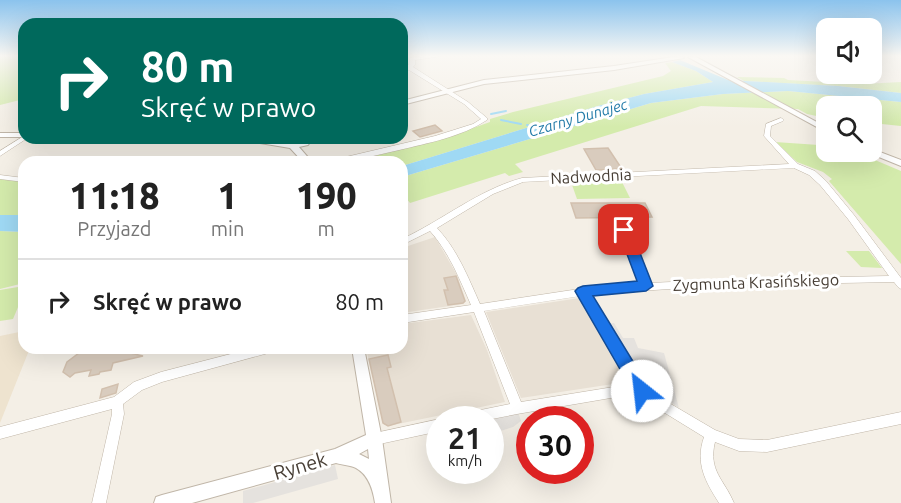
<!DOCTYPE html>
<html lang="pl">
<head>
<meta charset="utf-8">
<style>
  body { margin:0; font-family:Ubuntu,sans-serif; background:#f2f2f2; color:#222; height:100vh; display:flex; flex-direction:column; font-size:22px; white-space:nowrap }
  * { box-sizing:border-box; margin:0 }
  p { font-size:20px; color:#767676 }
  .icon { flex:none; width:33px; height:33px; fill:none; stroke:currentColor; stroke-width:2; stroke-linecap:round; stroke-linejoin:round }
  .map { position:relative; flex:1; overflow:hidden }
  .details { position:absolute; left:18px; top:156px; width:390px; height:198px; display:flex; flex-direction:column; background:#fff; border-radius:18px; box-shadow:0 6px 24px #0002 }
  .details>* { flex:none }
  .top-card { position:absolute; left:18px; top:18px; width:390px; height:126px; border-radius:18px; box-shadow:0 6px 24px #0002; background:#00695c; color:#fff; overflow:hidden }
  .buttons { position:absolute; left:816px; top:18px; display:grid; gap:12px }
  .buttons a { display:grid; place-items:center; width:66px; height:66px; border-radius:12px; background:#fff; box-shadow:0 6px 24px #0002; font-size:30px }
  .speed { position:absolute; left:426px; top:406px; display:flex; gap:12px; font-size:30px; font-weight:700; text-align:center }
  .speed>* { display:grid; place-content:center; width:78px; height:78px; border-radius:50%; background:#fff; box-shadow:0 6px 24px #0002; line-height:1 }
  .speed small { font-size:15px; font-weight:400 }
  .speed .limit { border:9px solid #d22; background:#fff; color:#111 }
  .pin { position:absolute; display:grid; place-items:center; width:51px; height:51px; color:#fff; margin:-26px; border-radius:12px; box-shadow:0 3px 9px #0006 }
  .me { position:absolute; width:66px; margin:-33px; rotate:331deg; stroke-linejoin:round; filter:drop-shadow(0 0 4px #0008) }
  .turn { display:flex; align-items:center; gap:21px; height:126px; padding:0 24px; font-size:27px }
  .turn .icon { width:78px; height:78px; stroke-width:2.5 }
  .turn b { display:block; font-size:42px; line-height:51px }
  .eta { display:flex; justify-content:space-evenly; align-items:center; height:102px; text-align:center }
  .eta b { font-size:36px; font-weight:800; line-height:42px }
  ul { padding:0; list-style:none }
  li { display:flex; align-items:center; gap:18px; height:84px; padding:0 24px; border-top:2px solid #e0e0e0 }
  li div { flex:1 }
  li b { display:block; font-size:22px }
  li em { font-style:normal }
  .map>svg:first-child { display:block }
  .residential { fill:#e8e0d4 }
  .education { fill:#eee3cf }
  .green { fill:#d4ebac }
  .parking { fill:#e5e2de }
  .water { fill:#9fd9f4 }
  .lines { fill:none; stroke-linecap:round; stroke-linejoin:round }
  .stream { stroke:#9fd9f4; stroke-width:2 }
  .building { fill:#d9ccbe; stroke:#d2c0ae; stroke-width:1.5 }
  .minor-casing { stroke:#c0b6a8; stroke-width:1 }
  .tertiary-casing { stroke:#c0b6a8; stroke-width:2 }
  .minor { fill:#fff; fill-rule:evenodd }
  .tertiary { fill:#fff; fill-rule:evenodd }
  .route { fill:#1a73e8; stroke:#114b97; stroke-width:1.5 }
  .labels { text-anchor:middle; stroke-width:6; stroke-linejoin:round; paint-order:stroke }
  .far-water-label { font-size:15px; font-style:italic; fill:#257ca9; stroke:#fff }
  .street-label { font-size:16px; fill:#473e35; stroke:#fff }
  .near-street-label { font-size:20px; fill:#473e35; stroke:#fff }
</style>
</head>
<body>
<div class="map">
<svg width="901" height="503" viewBox="0 0 901 503">
  <rect width="100%" height="100%" fill="#f4efe6"/>
  <g class="residential">
    <polygon points="435,237 457,275 466,301 463,304 402,313 402,248"/>
    <polygon points="580,298 633,381 521,398 486,312"/>
    <polygon points="471,315 487,350 505,402 388,426 383,424 366,348 402,348 402,324"/>
  </g>
  <polygon class="education" points="24,331 24,348 30,348 0,423 0,336"/>
  <g class="green">
    <polygon points="0,56 24,56 24,99 0,105"/>
    <polygon points="672,62 696,71 713,82 644,94 598,106 402,166 402,162 351,162 445,138 490,122 490,119 513,112 663,76 671,71 665,63"/>
    <polygon points="737,77 784,78 788,80 863,84 901,82 901,93 838,86 744,81"/>
    <polygon points="788,91 901,102 901,126 872,123 872,106 826,106 826,118 807,114 798,109 701,106 515,164 523,172 509,176 505,173 410,203 406,198 402,200 402,177 651,103 723,94"/>
    <polygon points="817,138 826,138 826,152 856,152 901,171 901,264 829,181 832,179 823,172 797,162 775,142 819,145"/>
    <polygon points="0,178 24,181 24,215 0,215"/>
    <polygon points="571,182 622,182 630,198 577,199"/>
    <polygon points="0,231 24,232 24,283 0,289"/>
    <polygon points="846,251 869,251 882,268 861,267"/>
    <polygon points="24,286 24,293 13,319 0,321 0,290"/>
  </g>
  <g class="parking">
    <polygon points="614,323 623,338 634,338 638,348 664,353 679,408 645,385 606,324"/>
    <polygon points="518,412 521,421 513,427 491,434 490,420 483,420"/>
    <polygon points="335,465 338,479 253,503 243,503 243,491"/>
  </g>
  <g class="water">
    <polygon points="680,60 728,80 838,86 901,93 901,102 788,91 723,94 651,103 402,177 402,166 598,106 644,94 713,82 696,71 672,62"/>
    <polygon points="0,215 24,215 24,232 0,231"/>
  </g>
  <g class="lines">
    <g class="stream">
      <polyline points="491,114 506,111"/>
      <polyline points="501,120 521,124"/>
      <polyline points="527,125 537,128"/>
    </g>
  </g>
  <g class="building">
    <polygon points="435,125 442,131 420,137 413,131"/>
    <polygon points="608,148 622,169 596,170 584,149"/>
    <polygon points="571,203 645,203 652,217 576,218"/>
    <polygon points="456,276 465,301 463,303 448,305 444,290 448,290 444,278"/>
    <polygon points="92,348 138,348 130,353 143,356 113,363 111,370 100,372 99,374 89,376 91,370 75,373 70,377 63,372 67,362 79,353 90,353"/>
    <polygon points="388,355 391,367 387,368 401,422 388,426 383,423 369,359"/>
    <polygon points="118,384 116,393 100,398 102,389"/>
  </g>
  <g class="lines">
    <defs>
      <g id="minor">
        <path d="M422,56h20l-27,4v5l-2,2 55,35 19,16v2c-26,17 -59,23 -88,30 -23,5 -46,12 -70,12l4,-2 102,-24 38,-12 8,-5 -17,-15 -55,-34h-4l1,-2 -4,-3v-4l7,4 1,-7z"/>
        <path d="M781,118l3,2 -1,1 -12,5 -1,10 28,28 17,7 11,10 28,34 47,63v11l-3,-2 -4,-5 -159,3 -130,8 -15,2 57,95 68,40 24,9 28,1 134,-28v12l-134,28 -28,-1 -24,-9c-7,29 9,37 19,61h-15c-14,-22 -24,-40 -15,-66l-70,-43 -117,20 -30,6h-32l2,-4 4,-2 49,-10 -36,-92 -72,11v-8l69,-10c-11,-25 -22,-53 -41,-74l-28,14v-6c41,-19 76,-49 120,-61l267,-14 -25,-28 2,-12zM794,168l15,7 11,10 28,34 41,57 -154,3 -85,4 -22,-53 -4,-3 -4,3 20,54 -57,3 -4,2 -99,15c-12,-27 -23,-55 -43,-76l56,-34 30,-12zM581,296l51,88 -111,18 -37,-91z"/>
        <polygon points="24,136 24,138 27,138 26,139 0,156 0,151"/>
        <polygon points="0,175 24,178 24,182 0,179"/>
        <polygon points="254,348 277,348 276,351 272,352 162,382 142,390 123,404 124,414 106,503 92,503 112,414 112,409 0,439 0,427 114,397 134,382 161,372"/>
        <polygon points="440,419 442,420 440,420 440,431 375,445 371,443 369,439 371,435 375,433"/>
      </g>
      <g id="tertiary">
        <polygon points="680,56 684,58 614,70 484,84 402,105 402,101 484,80 614,66"/>
        <polygon points="694,56 826,127 826,132 688,57"/>
        <rect x="0" y="133" width="24" height="4"/>
        <path d="M127,138c44,0 90,-3 134,1 13,1 34,10 44,-1h8l-5,7 -9,2 13,15h-9l-13,-14 -30,-5 -129,-3z"/>
        <polygon points="872,149 901,160 901,166 869,153 868,152 872,152"/>
        <path d="M352,348h12l18,91 9,64h-16c-2,-13 -6,-28 -19,-35 -6,-3 -13,-3 -20,-5l-144,40h-38l2,-6 6,-2 173,-46 31,-14zM368,449l1,10 -10,-5z"/>
      </g>
    </defs>
    <use href="#minor" class="minor-casing"/>
    <use href="#tertiary" class="tertiary-casing"/>
    <use href="#minor" class="minor"/>
    <use href="#tertiary" class="tertiary"/>
  </g>
  <linearGradient id="sky" x2="0" y2="1"><stop stop-color="#8bc3ed"/><stop offset="0.44" stop-color="#faf8f4"/><stop offset="1" stop-color="#faf8f4" stop-opacity="0"/></linearGradient>
  <rect width="901" height="127" fill="url(#sky)"/>
  <polygon class="route" points="624,226 631,230 653,286 646,291 593,296 648,386 651,391 648,397 642,399 636,397 575,291 578,288 583,286 637,281 618,230"/>
  <g class="labels">
    <g class="far-water-label">
      <text transform="translate(578 118) rotate(-16)" y="5">Czarny Dunajec</text>
    </g>
    <g class="street-label">
      <text transform="translate(591 176) rotate(-3)" y="6">Nadwodnia</text>
      <text transform="translate(756 282) rotate(-2)" y="6">Zygmunta Krasińskiego</text>
    </g>
    <g class="near-street-label">
      <text transform="translate(300 466) rotate(-16)" y="7">Rynek</text>
    </g>
  </g>
</svg>
<div class="buttons">
<a><svg class="icon" aria-label="sound" viewBox="0 0 24 24"><path d="M4 9h4l5-4v14l-5-4H4zM17 9q2 3 0 6"/></svg></a>
<a><svg class="icon" aria-label="search" viewBox="0 0 24 24"><circle cx="10" cy="10" r="6"/><path d="M15 15l6 6"/></svg></a>
</div>
<div class="speed"><div>21<small>km/h</small></div><div class="limit">30</div></div>
<div class="pin" style="left:624px;top:230px;background:#d93025"><svg class="icon" aria-label="arrive" viewBox="0 0 24 24"><path d="M6 21V4h12l-3 4 3 4H6"/></svg></div>
<svg class="me" style="left:642px;top:391px" viewBox="-20 -20 40 40"><circle r="19" fill="#fff"/><path d="M0-13L10 11 0 6-10 11z" fill="#1a73e8"/></svg>
<div class="top-card">
<div class="turn"><svg class="icon" aria-label="right" viewBox="0 0 24 24"><path d="M7 20v-9h11M14 6l5 5-5 5"/></svg><div><b>80 m</b>Skręć w prawo</div></div>
</div>
<section class="details">
<div class="eta">
<div><b>11:18</b><p>Przyjazd</p></div>
<div><b>1</b><p>min</p></div>
<div><b>190</b><p>m</p></div>
</div>
<ul>
<li><svg class="icon" aria-label="right" viewBox="0 0 24 24"><path d="M7 20v-9h11M14 6l5 5-5 5"/></svg><div><b>Skręć w prawo</b></div><em>80 m</em></li>
</ul>
</section>
</div>
</body>
</html>
